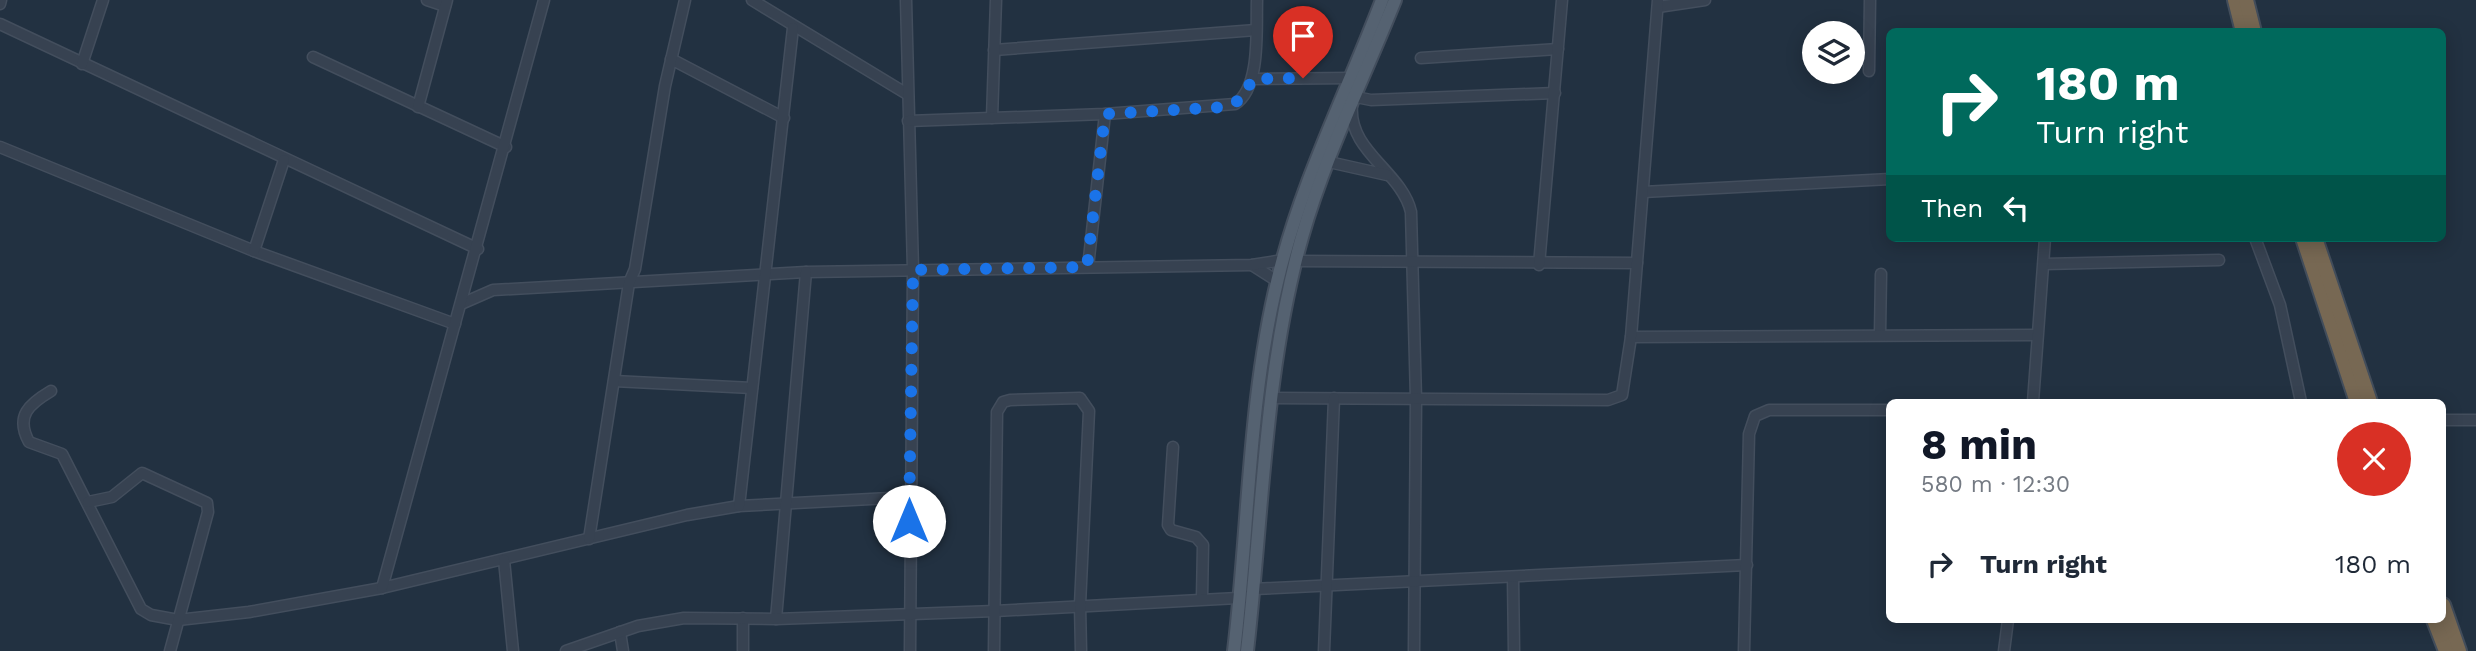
<!DOCTYPE html>
<html lang="en">
<head>
<meta charset="utf-8">
<style>
  body { margin:0; font-family:"Work Sans",sans-serif; background:#f2f2f3; color:#1f2937; height:100vh; display:flex; flex-direction:column; font-size:26px; white-space:nowrap }
  * { box-sizing:border-box; margin:0 }
  p { font-size:23px; color:#747a83 }
  .icon { flex:none; width:38px; height:38px; fill:none; stroke:currentColor; stroke-width:2; stroke-linecap:round; stroke-linejoin:round }
  .map { position:relative; flex:1; overflow:hidden }
  .drawer { position:absolute; left:1886px; top:399px; width:560px; height:224px; display:flex; flex-direction:column; background:#fff; border-radius:10px; box-shadow:0 4px 18px #0003 }
  .drawer>* { flex:none }
  .banner { position:absolute; left:1886px; top:28px; width:560px; height:214px; border-radius:10px; box-shadow:0 4px 18px #0003; background:#00695c; color:#fff; overflow:hidden }
  .fabs { position:absolute; left:1802px; top:21px; display:grid; gap:14px }
  .fabs a { display:grid; place-items:center; width:63px; height:63px; border-radius:50%; background:#fff; box-shadow:0 4px 18px #0003; font-size:35px }
  .pin { position:absolute; display:grid; place-items:center; width:60px; height:60px; color:#fff; margin:-72px -30px; border-radius:50% 50% 50% 0; rotate:-45deg; box-shadow:0 0 7px #0007 }
  .pin .icon { rotate:45deg }
  .me { position:absolute; width:77px; margin:-38px; rotate:0deg; stroke-linejoin:round; filter:drop-shadow(0 0 5px #0008) }
  .turn { display:flex; align-items:center; gap:24px; height:147px; padding:0 35px; font-size:32px }
  .turn .icon { width:91px; height:91px; stroke-width:2.5 }
  .turn b { display:block; font-size:49px; line-height:60px }
  .then { display:flex; align-items:center; height:66px; padding:0 35px; background:#0003; gap:14px; font-size:26px }
  .round { display:grid; place-items:center; flex:none; width:74px; height:74px; border-radius:37px; background:#f2f2f3 }
  .summary { display:flex; align-items:center; justify-content:space-between; height:119px; padding:0 35px }
  h1 { font-size:42px; font-weight:700; line-height:52px; color:#111827 }
  ul { padding:0; list-style:none }
  li { display:flex; align-items:center; gap:21px; height:91px; padding:0 35px }
  li div { flex:1 }
  li b { display:block; font-size:26px }
  li em { font-style:normal }
  .map>svg:first-child { display:block }
  .lines { fill:none; stroke-linecap:round; stroke-linejoin:round }
  .minor-casing { stroke:#434e5d; stroke-width:13 }
  .major-casing { stroke:#434e5d; stroke-width:16 }
  .highway-casing { stroke:#424d5b; stroke-width:18 }
  .minor { stroke:#374251; stroke-width:10 }
  .major { stroke:#556271; stroke-width:12 }
  .highway { stroke:#776853; stroke-width:14 }
  .route { stroke:#1a73e8; stroke-width:12; stroke-dasharray:0 21.6 }
</style>
</head>
<body>
<div class="map">
<svg width="2476" height="651" viewBox="0 0 2476 651">
  <rect width="100%" height="100%" fill="#223141"/>
  <g class="lines">
    <defs>
      <g id="minor">
        <polyline points="427,0 445,6"/>
        <polyline points="752,0 907,94"/>
        <polyline points="906,0 913,270 910,651"/>
        <polyline points="0,4 1,0"/>
        <polyline points="1658,7 1705,0"/>
        <polyline points="0,24 478,249"/>
        <polyline points="994,50 1256,30"/>
        <polyline points="313,57 506,147"/>
        <polyline points="1421,58 1558,49"/>
        <polyline points="671,59 784,118"/>
        <polyline points="82,64 103,0"/>
        <polyline points="1869,71 1870,0"/>
        <polyline points="1253,79 1353,78"/>
        <polyline points="1356,97 1371,100 1555,93"/>
        <path d="M1352,106c-4,45 50,66 59,106l5,187 -2,252"/>
        <polyline points="418,107 447,0"/>
        <polyline points="992,118 996,0"/>
        <path d="M908,121l197,-7 130,-10c26,-16 21,-75 22,-104"/>
        <polyline points="0,147 254,251 455,324"/>
        <polyline points="1329,162 1387,175"/>
        <polyline points="1643,192 1890,179"/>
        <polyline points="2255,238 2280,305 2301,402"/>
        <polyline points="254,251 284,160"/>
        <polyline points="1296,261 1637,263"/>
        <polyline points="2044,264 2219,260"/>
        <polyline points="1252,265 1277,281"/>
        <polyline points="1539,265 1562,0"/>
        <polyline points="1088,267 1105,114"/>
        <polyline points="461,304 493,290 806,272 1252,265 1283,260"/>
        <polyline points="1880,334 1881,274"/>
        <polyline points="1631,337 2037,335"/>
        <polyline points="614,381 752,388"/>
        <path d="M51,391c-22,13 -36,25 -22,51l33,12 79,155 10,6 27,5 71,-8 133,-24 305,-73 52,-9 170,-9"/>
        <polyline points="1271,398 1608,400 1622,395 1631,337 1658,0"/>
        <polyline points="2033,402 2045,238"/>
        <polyline points="2443,420 2476,420"/>
        <polyline points="1173,447 1168,525 1171,530 1196,537 1203,545 1202,598"/>
        <polyline points="88,502 112,497 142,473 207,503 208,512 170,651"/>
        <polyline points="739,506 793,28"/>
        <polyline points="589,539 629,283 635,269 665,86 685,0"/>
        <polyline points="504,560 513,651"/>
        <polyline points="1513,577 1514,651"/>
        <polyline points="382,588 544,0"/>
        <polyline points="1254,589 1747,565"/>
        <polyline points="743,618 743,651"/>
        <polyline points="776,619 806,272"/>
        <polyline points="620,632 623,651"/>
        <polyline points="566,651 638,626 684,618 776,619 995,611 1238,598"/>
        <polyline points="994,651 997,412 1003,402 1010,400 1080,398 1089,411 1080,605 1081,651"/>
        <polyline points="1324,651 1334,398"/>
        <polyline points="1744,651 1749,434 1755,416 1769,410 1890,410"/>
        <polyline points="2004,651 2008,620"/>
      </g>
      <g id="major">
        <path d="M1234,651c15,-125 14,-251 44,-373 23,-96 69,-186 104,-278"/>
        <path d="M1247,651c16,-138 17,-280 55,-414 23,-81 62,-159 93,-237"/>
      </g>
      <g id="highway">
        <polyline points="2235,0 2243,32"/>
        <polyline points="2246,0 2254,32"/>
        <polyline points="2303,238 2357,402"/>
        <polyline points="2315,238 2370,402"/>
        <polyline points="2443,605 2459,651"/>
        <polyline points="2434,620 2446,651"/>
      </g>
    </defs>
    <use href="#minor" class="minor-casing"/>
    <use href="#major" class="major-casing"/>
    <use href="#highway" class="highway-casing"/>
    <use href="#minor" class="minor"/>
    <use href="#major" class="major"/>
    <use href="#highway" class="highway"/>
  </g>
  <g class="lines">
    <polyline class="route" points="909,521 913,270 1087,267 1105,114 1227,107 1244,97 1252,79 1303,78"/>
  </g>
</svg>
<div class="fabs">
<a><svg class="icon" aria-label="layers" viewBox="0 0 24 24"><path d="M12 4l9 5-9 5-9-5zM3 14l9 5 9-5"/></svg></a>
</div>
<div class="pin" style="left:1303px;top:78px;background:#d93025"><svg class="icon" aria-label="arrive" viewBox="0 0 24 24"><path d="M6 21V4h12l-3 4 3 4H6"/></svg></div>
<svg class="me" style="left:909px;top:521px" viewBox="-20 -20 40 40"><circle r="19" fill="#fff"/><path d="M0-13L10 11 0 6-10 11z" fill="#1a73e8"/></svg>
<div class="banner">
<div class="turn"><svg class="icon" aria-label="right" viewBox="0 0 24 24"><path d="M7 20v-9h11M14 6l5 5-5 5"/></svg><div><b>180 m</b>Turn right</div></div>
<div class="then">Then<svg class="icon" aria-label="left" viewBox="0 0 24 24"><path d="M17 20v-9H6M10 6l-5 5 5 5"/></svg></div>
</div>
<section class="drawer">
<div class="summary"><div><h1>8 min</h1><p>580 m · 12:30</p></div><a class="round" style="background:#d93025;color:#fff"><svg class="icon" aria-label="close" viewBox="0 0 24 24"><path d="M6 6l12 12M18 6L6 18"/></svg></a></div>
<ul>
<li><svg class="icon" aria-label="right" viewBox="0 0 24 24"><path d="M7 20v-9h11M14 6l5 5-5 5"/></svg><div><b>Turn right</b></div><em>180 m</em></li>
</ul>
</section>
</div>
</body>
</html>
